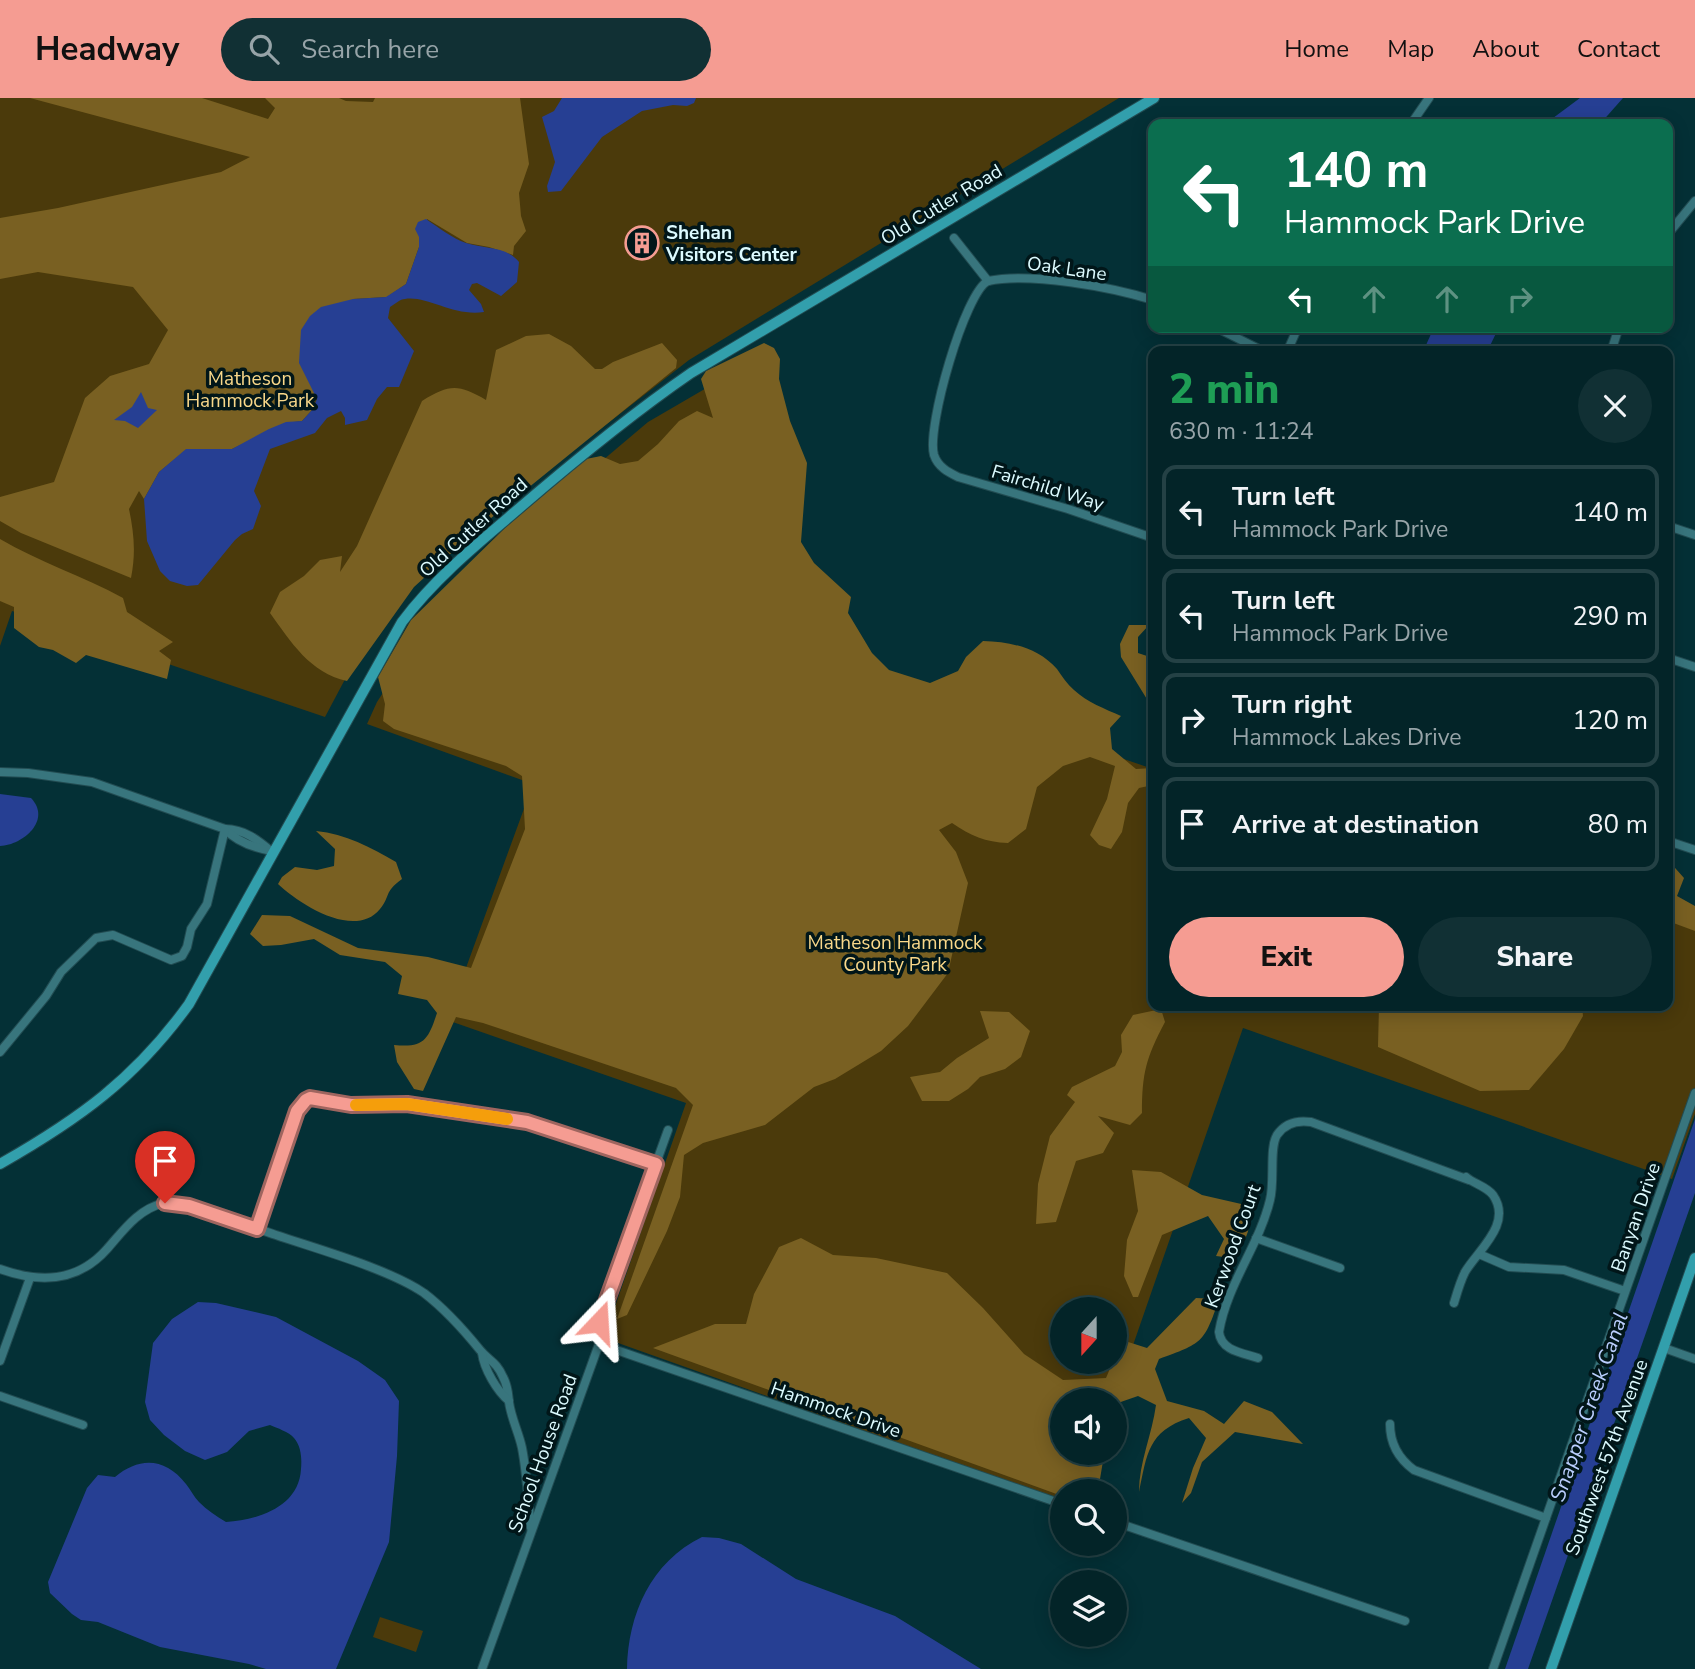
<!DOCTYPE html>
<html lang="en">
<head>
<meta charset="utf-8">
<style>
  body { margin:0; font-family:"Nunito Sans",sans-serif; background:#113034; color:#f1f3f6; height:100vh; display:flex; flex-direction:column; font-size:26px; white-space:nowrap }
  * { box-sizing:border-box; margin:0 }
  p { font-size:23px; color:#97a4a8 }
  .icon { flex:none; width:38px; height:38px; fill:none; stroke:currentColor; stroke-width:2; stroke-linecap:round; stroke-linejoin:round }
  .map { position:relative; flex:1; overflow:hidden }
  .panel { position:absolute; left:1148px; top:248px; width:525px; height:665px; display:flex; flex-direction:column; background:#032428; border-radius:14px; box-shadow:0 4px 18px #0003,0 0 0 2px #244145 }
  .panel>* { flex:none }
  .banner { position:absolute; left:1148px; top:21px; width:525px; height:214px; border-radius:14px; box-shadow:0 4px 18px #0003,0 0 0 2px #244145; background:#0b6e4f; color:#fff; overflow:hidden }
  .needle { width:46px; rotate:201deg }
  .tools { position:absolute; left:1050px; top:1199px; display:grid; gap:14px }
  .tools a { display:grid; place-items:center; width:77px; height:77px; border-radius:50%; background:#032428; box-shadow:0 4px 18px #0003,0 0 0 2px #244145; font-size:35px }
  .pin { position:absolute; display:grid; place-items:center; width:60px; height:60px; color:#fff; margin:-72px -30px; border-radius:50% 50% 50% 0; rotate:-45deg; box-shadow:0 0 7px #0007 }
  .pin .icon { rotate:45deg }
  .me { position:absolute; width:77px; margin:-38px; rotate:20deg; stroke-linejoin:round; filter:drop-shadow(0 0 5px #0008) }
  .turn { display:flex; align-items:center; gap:24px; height:147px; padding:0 21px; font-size:32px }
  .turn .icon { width:91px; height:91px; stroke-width:2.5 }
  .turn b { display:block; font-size:49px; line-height:60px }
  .lanes { display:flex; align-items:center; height:66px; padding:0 21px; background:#0003; justify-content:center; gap:35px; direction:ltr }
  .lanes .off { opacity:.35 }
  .round { display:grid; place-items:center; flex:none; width:74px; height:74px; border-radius:37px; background:#113034 }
  .summary { display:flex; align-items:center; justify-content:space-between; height:119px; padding:0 21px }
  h1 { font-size:42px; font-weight:800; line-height:52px; color:#1e9e55 }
  .cta { display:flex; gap:14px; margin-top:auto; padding:14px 21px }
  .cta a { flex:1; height:80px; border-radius:42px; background:#f59c92; color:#111; font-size:28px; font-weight:800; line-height:80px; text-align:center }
  .cta a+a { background:#113034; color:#f1f3f6 }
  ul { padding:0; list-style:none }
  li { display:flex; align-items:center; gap:21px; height:94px; margin:0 14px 10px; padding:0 7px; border:4px solid #244145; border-radius:14px }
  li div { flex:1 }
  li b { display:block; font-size:26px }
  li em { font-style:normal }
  header { display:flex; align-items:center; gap:42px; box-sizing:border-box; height:98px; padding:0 35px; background:#f59c92; color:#111 }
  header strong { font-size:33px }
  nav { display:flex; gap:38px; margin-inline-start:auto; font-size:24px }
  .search { width:490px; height:63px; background:#113034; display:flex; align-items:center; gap:18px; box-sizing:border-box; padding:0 24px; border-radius:38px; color:#97a4a8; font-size:26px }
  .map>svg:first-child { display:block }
  .green { fill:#4b3a0b; fill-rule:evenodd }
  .forest { fill:#796022 }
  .water { fill:#263f93 }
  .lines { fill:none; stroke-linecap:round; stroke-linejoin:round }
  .minor-casing { stroke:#224c52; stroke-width:10 }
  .secondary-casing { stroke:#224c52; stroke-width:12 }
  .minor { stroke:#38757d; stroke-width:8 }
  .secondary { stroke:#329fac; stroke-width:10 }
  .route-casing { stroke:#9f655f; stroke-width:18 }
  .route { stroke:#f59c92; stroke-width:12 }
  .slow { stroke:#f59e0b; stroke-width:12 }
  .labels { text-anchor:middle; stroke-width:7; stroke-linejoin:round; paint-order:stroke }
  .street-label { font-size:19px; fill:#ddfbff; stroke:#011619 }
  .poi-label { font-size:19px; font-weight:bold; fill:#ddfbff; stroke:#011619; text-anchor:start }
  .park-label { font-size:19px; fill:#f9d88a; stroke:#011619 }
  .water-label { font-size:21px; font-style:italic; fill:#bacefd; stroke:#011619 }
</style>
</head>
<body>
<header>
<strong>Headway</strong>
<div class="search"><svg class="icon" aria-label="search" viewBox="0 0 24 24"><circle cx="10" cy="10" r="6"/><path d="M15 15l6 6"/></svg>Search here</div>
<nav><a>Home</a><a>Map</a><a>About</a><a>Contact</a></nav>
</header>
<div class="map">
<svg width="1695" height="1571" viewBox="0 0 1695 1571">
  <rect width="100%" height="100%" fill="#043036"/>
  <g class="green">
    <polygon points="0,0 1119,0 689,262 440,456 397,500 351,570 325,619 12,513 0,548"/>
    <path d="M765,256l1,282 387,133v237h515v-95l27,9v194l-23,65 -429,-151 -129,372h-52v101l-458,-163 82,-235 -239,-83 86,-236 -166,-60 10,-22 31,-48 143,-150 97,-82zM1062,1211h53v53h-53z"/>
    <polygon points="380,1519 423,1533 416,1554 373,1539"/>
  </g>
  <g class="forest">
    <path d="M30,0h172l66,21 7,-11 -10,-10h74l7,3 27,1 2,-4h145l9,66 -10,29 2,23 5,15 -12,15 -1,9 -24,-8 -22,-4 -40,-24 -8,18v10l-13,37 -19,13 -34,2 -41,111 -10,11 -16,2 -54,26 -46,1 -27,22 -15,27 -5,-8 -10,18c5,24 7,44 2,69l-110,-45 -21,-12v-24l54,-15 31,-84 25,-22 39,-12 19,-34 -35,-43 -95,-15 -38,7v-61l58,-10 163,-36 29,-15z"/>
    <path d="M549,236l22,12 24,23h7l11,-7 49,-19 15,17 -1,8 -196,159 -66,60 -67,94c-37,-8 -56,-39 -77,-68l10,-21 24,-16 16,-16 22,-4 -2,16 17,-26 65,-145c28,-17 36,-17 64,-1l10,-50 30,-14z"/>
    <path d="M764,245l10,5 6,11 -1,20 11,42 17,42 -6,79 13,21 37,34 -3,16 24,40 17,17 41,13 28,-12 8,-14 17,-16c28,1 54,6 74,28 5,7 10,15 17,21 13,12 31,19 47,26l-11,12 2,21 24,20 17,-1v17l-14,3 -11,15 -6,29 -11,17 -12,-4 -9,-10 17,-36 8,-33 -25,-9 -27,9 -26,21 -11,42 -18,14c-23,-1 -37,-7 -56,-20l-13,7 17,22 12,31 -20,90 -40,53 -27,25 -46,28 -21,8 -49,38 -62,18 -19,12 -4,42 -13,34 -40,84 -10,4 76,-214 -17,-17 -193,-65 -27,-6 -33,74 -9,-2 -17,-27 -3,-17c30,3 34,-5 43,-32l-10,-13 -29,-6 4,-18 -17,-14 -45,-7 -26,-16 -33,6 -18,1 -13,-12 12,-19 28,1 68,32 70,9 43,11 54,-139 -3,-53 -16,-10 -112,-37 -11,-8 2,-17 -7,-27 33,-57 94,-92 81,-69 15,-3 19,8 18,-3 20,-17 21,-23 18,-10 16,7 -12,-39 5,-8z"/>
    <path d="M0,441c39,23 83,37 123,59l4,14 46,30 -14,9 12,9 -4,19 -81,-24 -10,8 -23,-13 -14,-3 -25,-19v-21l-14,-6z"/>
    <polygon points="1129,527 1149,527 1138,539 1138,555 1153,560 1153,611 1121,559 1120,546"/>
    <path d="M316,733c30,3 54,16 80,31l6,17c-19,14 -11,17 -22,30 -25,31 -81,-5 -102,-25l4,-7 13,-10 22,3 17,-4 1,-17z"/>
    <polygon points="1668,762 1684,780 1677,798 1695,808 1695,833 1668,823"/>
    <polygon points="1379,908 1582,908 1583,918 1564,951 1529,992 1480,993 1378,949"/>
    <path d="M1161,911l4,13c-19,36 -23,51 -23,91l-12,12 -32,-9 16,17 -11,20 -27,8 -20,61 -20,2 2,-40 12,-48 25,-34 -8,-7 5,-8 43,-21 7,-14 -1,-17 12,-20z"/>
    <polygon points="980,913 1009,914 1030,933 1021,959 1005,971 980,979 968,991 949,1003 922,1003 910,979 940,974 957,960 989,940"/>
    <path d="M1132,1072l29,2 41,23 48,11c2,22 -4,36 -18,52l-16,-2 8,-17 -16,-23 -46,19 -24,62h-5l-9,-21 3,-36 11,-29z"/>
    <path d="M801,1140l32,17 43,3 71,15 36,35 41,46 39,26 43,-2 16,-38 25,8 49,-50 23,1c-15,45 -17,44 -60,60l-4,10 12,32 37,10 20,13 20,-23 28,11 31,32 -68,-12 -33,30 -11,31 -9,10 11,-35 13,-30 -17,-20c-41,13 -42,36 -50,74 0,-30 13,-57 17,-87l-18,-9 -23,8v-4h-53v52l41,1 1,2 -6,36h-36v5l-409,-148 62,-24h31l8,-30 25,-47z"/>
  </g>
  <g class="water">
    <polygon points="562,0 696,0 694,5 687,8 673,7 642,13 602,39 561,93 548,94 547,88 555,64 542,19 554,13"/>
    <polygon points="1580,0 1623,0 1600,26 1545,26"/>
    <path d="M426,121c13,9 26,19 40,24 19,6 40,3 53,19l-2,20 -16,14 -24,-13 -5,1 -3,6 12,14 3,8c-30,5 -58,-17 -79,-13 -5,0 -10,5 -15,8l-2,11 26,33 -15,36h-12l-10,12 -10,21 -22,5v-7l-4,-7 -14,7 -12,15 -45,16 -16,42 7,15 -8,23 -11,5 -7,6 -37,45 -11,1 -17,-5 -10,-10 -13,-30 -3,-42 15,-27 27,-23h46l37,-20 17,-7 16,-1 10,-11 5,-11 -18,-36 2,-33 9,-14 11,-9 32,-8 33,-2 20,-13 13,-37v-10l-4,-8 3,-7z"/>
    <polygon points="1434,229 1499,229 1487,254 1423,254"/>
    <polygon points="141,294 148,310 157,312 138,330 125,323 114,322 132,309"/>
    <path d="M0,696l31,4c21,22 -8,47 -31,48z"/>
    <polygon points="1695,1021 1695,1095 1528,1571 1505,1571"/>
    <path d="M198,1204l18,1 60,14 82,44 27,19 14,21 -2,55 -8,86 -53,127h-70l-17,-5 -89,-17 -62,-25 -17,-2 -9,-6 -22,-21 -2,-11 39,-94 11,-13 17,2c24,-20 50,-20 71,7 5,6 8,13 13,18 8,8 17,14 27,20 32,-2 73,-15 75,-53 1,-11 0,-23 -7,-31 -5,-6 -17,-10 -24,-13l-21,6 -22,21 -22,8 -20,-9 -21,-16 -14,-15 -5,-18 8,-59 19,-24z"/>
    <path d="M702,1439l17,1 22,6 55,35 99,37 86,53h-354c1,-55 24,-107 75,-132z"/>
  </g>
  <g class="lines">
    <defs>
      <g id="minor">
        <polyline points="1411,26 1429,0"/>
        <polyline points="1668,136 1695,103"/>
        <polyline points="954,140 988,183"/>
        <path d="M988,183c-23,11 -62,147 -54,174 4,12 14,17 24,22l110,32 85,29"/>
        <path d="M988,183c42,-9 123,6 165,19"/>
        <polyline points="1215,229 1265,254"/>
        <polyline points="1287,254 1298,229"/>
        <polyline points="1611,254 1619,229"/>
        <polyline points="1668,428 1695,437"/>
        <polyline points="1668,560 1695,569"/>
        <path d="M0,674l28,1 64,9 133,47c19,0 33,11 47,23"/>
        <path d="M225,731c12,13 30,19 47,22"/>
        <polyline points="1668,743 1695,752"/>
        <polyline points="0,954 46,898 61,874 96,840 113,837 171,862 182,858 187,849 191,831 207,806 225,731"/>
        <polyline points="257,1131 297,1013 302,1006 310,1000 351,1007 407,1006 527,1023 656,1066"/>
        <polyline points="1256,1140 1340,1170"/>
        <polyline points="1479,1156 1509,1169 1564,1172 1625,1193"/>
        <path d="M0,1171c39,14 77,14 107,-20 16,-18 31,-40 57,-46 23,-5 86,24 112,32 41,14 113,34 148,58 21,16 39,36 56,57 9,11 16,11 23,27 5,9 5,16 6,25 2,16 10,31 13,46 5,26 6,53 9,80"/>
        <path d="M1454,1205c3,-10 6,-21 11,-31 13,-22 48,-48 28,-77 -7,-9 -19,-11 -27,-18"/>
        <polyline points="599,1246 1062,1406"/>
        <polyline points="1664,1250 1695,1261"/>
        <path d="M482,1255c2,16 15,38 27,48"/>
        <path d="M1258,1260c-15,-5 -37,-7 -39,-26 8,-48 40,-86 51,-132 5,-19 -1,-52 7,-65 8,-12 20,-15 34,-13l158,58"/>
        <polyline points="0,1263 30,1180"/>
        <polyline points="0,1298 83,1327"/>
        <path d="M1390,1326c0,20 9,35 24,46l132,48"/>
        <polyline points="1115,1424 1405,1523"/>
        <polyline points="482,1571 599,1246 597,1235 599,1224 668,1032"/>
        <polyline points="1493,1571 1695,995"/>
      </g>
      <g id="secondary">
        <path d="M0,1066c79,-45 135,-85 189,-160l213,-382c30,-40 69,-73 107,-105 59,-51 118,-100 182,-144l463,-275"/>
        <polyline points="1551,1571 1695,1160"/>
      </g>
    </defs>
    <use href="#minor" class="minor-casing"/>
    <use href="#secondary" class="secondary-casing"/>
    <use href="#minor" class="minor"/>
    <use href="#secondary" class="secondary"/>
  </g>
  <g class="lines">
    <defs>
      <polyline id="route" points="165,1105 189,1108 257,1131 297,1013 306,1002 310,1000 351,1007 407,1006 527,1024 656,1066 599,1224"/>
    </defs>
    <use href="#route" class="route-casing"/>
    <use href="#route" class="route"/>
    <polyline class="slow" points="356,1007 407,1006 507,1021"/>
  </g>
  <defs>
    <symbol id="building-ring" viewBox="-11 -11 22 22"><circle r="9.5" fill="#011619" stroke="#f59c92" stroke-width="1.5"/><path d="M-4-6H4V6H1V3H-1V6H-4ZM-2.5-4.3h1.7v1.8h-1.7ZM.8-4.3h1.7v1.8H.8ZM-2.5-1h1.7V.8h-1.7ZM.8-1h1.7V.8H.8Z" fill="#f59c92"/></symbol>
  </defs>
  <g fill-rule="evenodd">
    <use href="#building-ring" x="623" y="126" width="38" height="38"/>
  </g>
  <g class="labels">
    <g class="street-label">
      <text transform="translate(941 106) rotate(-31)" y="7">Old Cutler Road</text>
      <text transform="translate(1067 170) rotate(8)" y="7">Oak Lane</text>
      <text transform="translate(1048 389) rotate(17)" y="7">Fairchild Way</text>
      <text transform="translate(473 429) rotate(-42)" y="7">Old Cutler Road</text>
      <text transform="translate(1635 1119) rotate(-71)" y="7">Banyan Drive</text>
      <text transform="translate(1232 1148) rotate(-70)" y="7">Kerwood Court</text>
      <text transform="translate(836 1311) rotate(19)" y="7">Hammock Drive</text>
      <text transform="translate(542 1355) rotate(-70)" y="7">School House Road</text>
      <text transform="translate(1606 1359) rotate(-70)" y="7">Southwest 57th Avenue</text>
    </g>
    <g class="poi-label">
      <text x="666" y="141">Shehan<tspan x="666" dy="22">Visitors Center</tspan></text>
    </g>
    <g class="park-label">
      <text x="250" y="287">Matheson<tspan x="250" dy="22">Hammock Park</tspan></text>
      <text x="895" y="851">Matheson Hammock<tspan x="895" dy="22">County Park</tspan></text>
    </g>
    <g class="water-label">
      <text transform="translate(1589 1309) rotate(-71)" y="7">Snapper Creek Canal</text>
    </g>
  </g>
</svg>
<div class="tools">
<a><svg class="needle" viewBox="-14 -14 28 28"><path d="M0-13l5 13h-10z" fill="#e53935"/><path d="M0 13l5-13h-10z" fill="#97a4a8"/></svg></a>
<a><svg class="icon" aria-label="sound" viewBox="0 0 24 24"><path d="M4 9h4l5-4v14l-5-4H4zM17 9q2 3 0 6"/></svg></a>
<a><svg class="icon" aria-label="search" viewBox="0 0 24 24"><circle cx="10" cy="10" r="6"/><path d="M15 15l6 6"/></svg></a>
<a><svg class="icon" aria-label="layers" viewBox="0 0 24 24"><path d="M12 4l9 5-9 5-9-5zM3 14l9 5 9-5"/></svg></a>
</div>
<div class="pin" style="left:165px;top:1105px;background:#d93025"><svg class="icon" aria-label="arrive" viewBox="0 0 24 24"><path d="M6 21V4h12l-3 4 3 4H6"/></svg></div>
<svg class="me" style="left:599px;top:1224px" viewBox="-20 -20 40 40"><path d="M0-17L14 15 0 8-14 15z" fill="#f59c92" stroke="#fff" stroke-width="4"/></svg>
<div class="banner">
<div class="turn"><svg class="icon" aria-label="left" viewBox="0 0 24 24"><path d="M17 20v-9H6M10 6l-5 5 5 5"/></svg><div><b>140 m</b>Hammock Park Drive</div></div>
<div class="lanes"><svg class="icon" aria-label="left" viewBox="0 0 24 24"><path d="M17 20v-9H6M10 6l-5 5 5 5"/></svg><svg class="icon off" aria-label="ahead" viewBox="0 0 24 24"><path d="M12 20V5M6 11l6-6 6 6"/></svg><svg class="icon off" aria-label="ahead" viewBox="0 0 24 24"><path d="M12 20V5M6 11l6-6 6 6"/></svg><svg class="icon off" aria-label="right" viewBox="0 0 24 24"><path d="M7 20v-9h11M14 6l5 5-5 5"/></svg></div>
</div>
<section class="panel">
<div class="summary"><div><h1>2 min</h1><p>630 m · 11:24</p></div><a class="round"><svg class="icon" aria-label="close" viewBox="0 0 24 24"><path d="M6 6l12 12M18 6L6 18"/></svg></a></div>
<ul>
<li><svg class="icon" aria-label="left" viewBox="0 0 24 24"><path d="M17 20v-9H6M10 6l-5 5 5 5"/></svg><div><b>Turn left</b><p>Hammock Park Drive</p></div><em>140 m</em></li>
<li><svg class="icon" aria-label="left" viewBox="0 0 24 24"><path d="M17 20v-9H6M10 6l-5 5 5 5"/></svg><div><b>Turn left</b><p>Hammock Park Drive</p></div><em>290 m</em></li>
<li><svg class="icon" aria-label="right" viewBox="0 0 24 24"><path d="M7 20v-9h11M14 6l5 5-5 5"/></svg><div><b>Turn right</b><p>Hammock Lakes Drive</p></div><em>120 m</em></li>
<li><svg class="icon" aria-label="arrive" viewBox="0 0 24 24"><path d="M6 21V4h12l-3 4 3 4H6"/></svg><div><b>Arrive at destination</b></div><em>80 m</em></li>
</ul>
<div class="cta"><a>Exit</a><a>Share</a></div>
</section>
</div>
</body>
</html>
